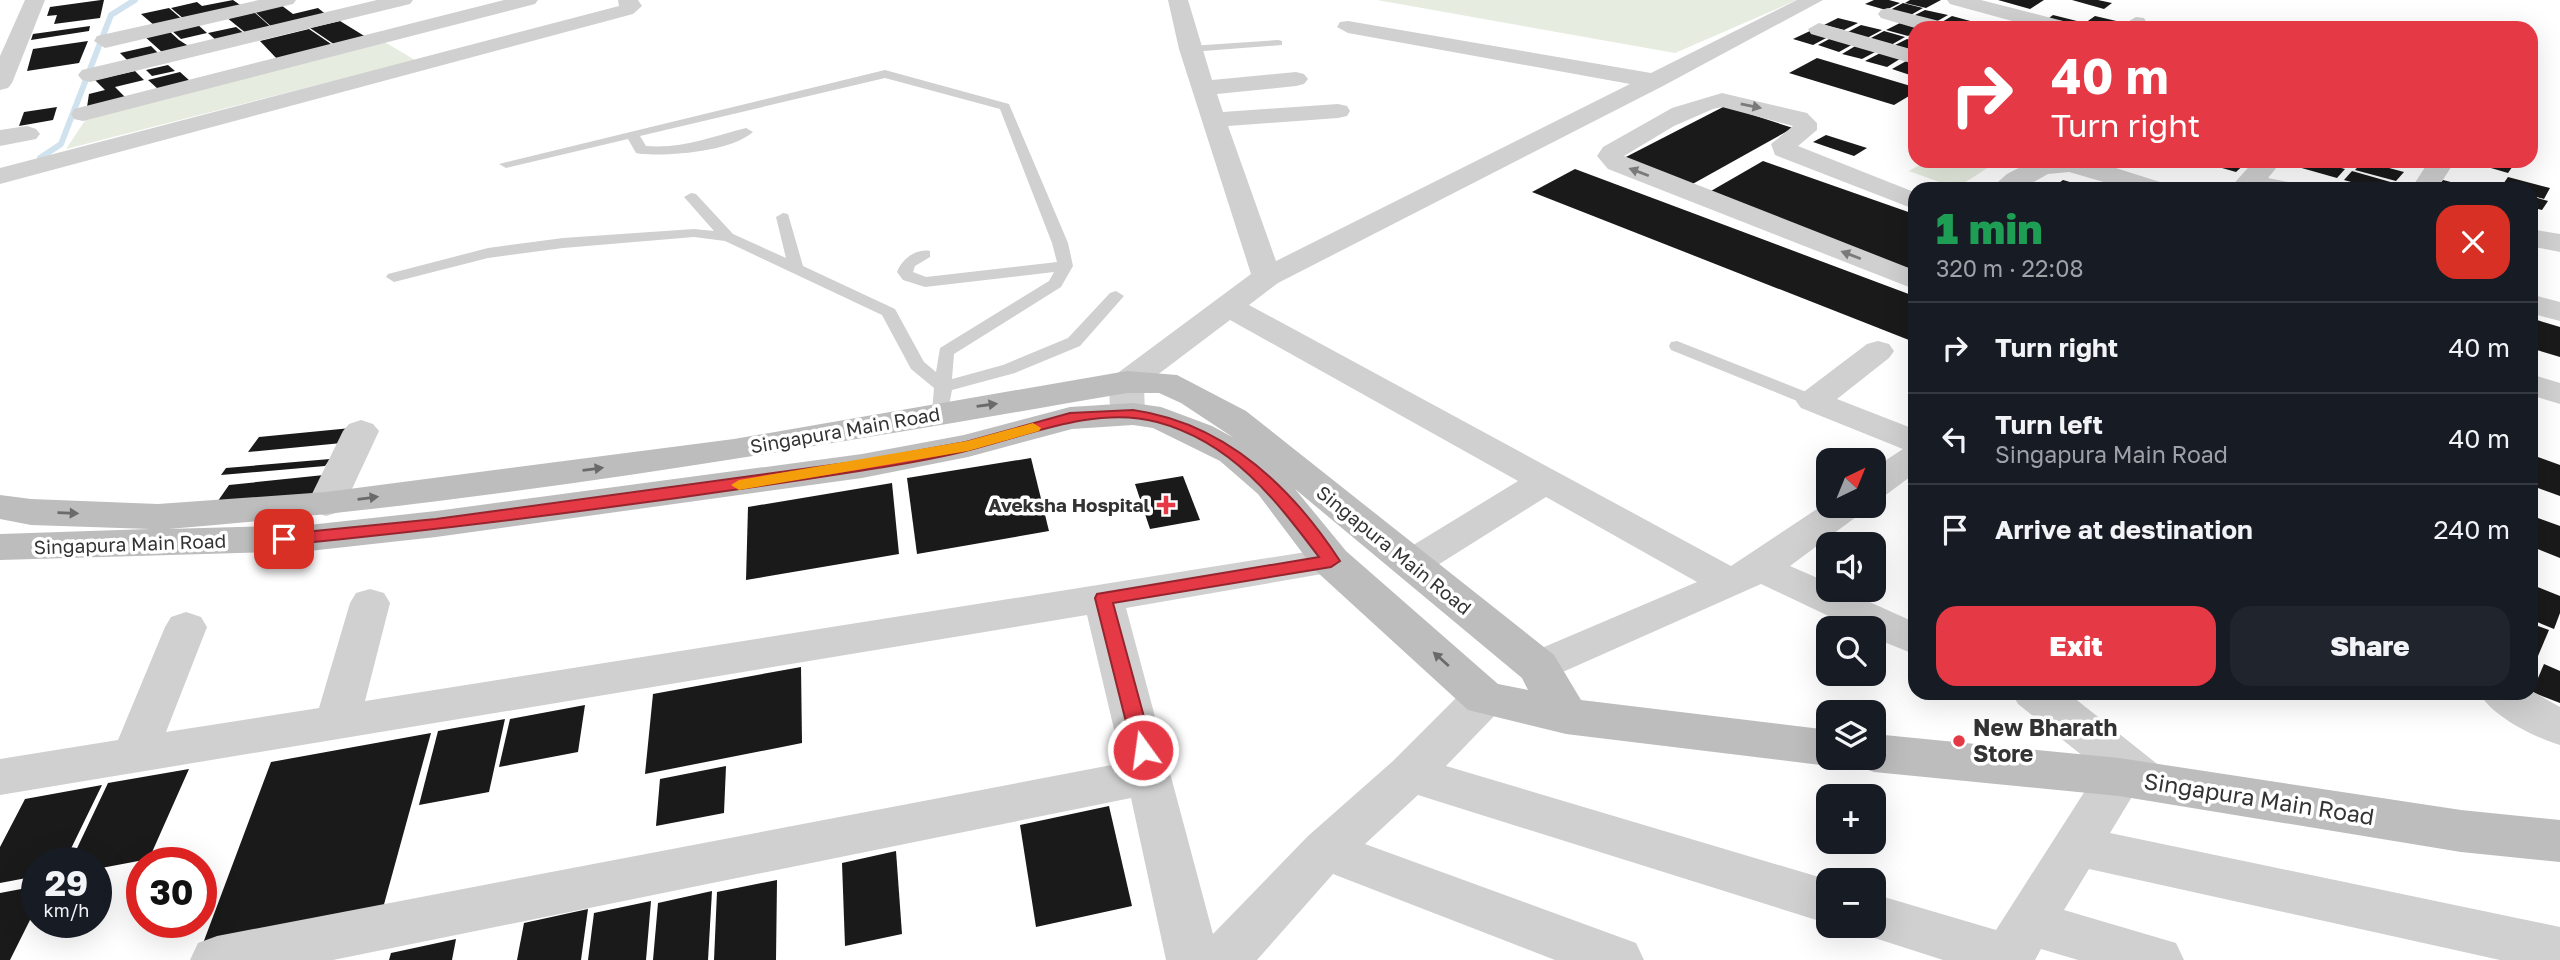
<!DOCTYPE html>
<html lang="en">
<head>
<meta charset="utf-8">
<style>
  body { margin:0; font-family:"Golos Text",sans-serif; background:#20242c; color:#f1f3f6; height:100vh; display:flex; flex-direction:column; font-size:26px; white-space:nowrap }
  * { box-sizing:border-box; margin:0 }
  p { font-size:23px; color:#9ea1a6 }
  .icon { flex:none; width:38px; height:38px; fill:none; stroke:currentColor; stroke-width:2; stroke-linecap:round; stroke-linejoin:round }
  .map { position:relative; flex:1; overflow:hidden }
  .details { position:absolute; left:1908px; top:182px; width:630px; height:518px; display:flex; flex-direction:column; background:#171b24; border-radius:21px; box-shadow:0 7px 28px #0002 }
  .details>* { flex:none }
  .hud { position:absolute; left:1908px; top:21px; width:630px; height:147px; border-radius:21px; box-shadow:0 7px 28px #0002; background:#e63946; color:#fff; overflow:hidden }
  .needle { width:46px; rotate:43deg }
  .fabs { position:absolute; left:1816px; top:448px; display:grid; gap:14px }
  .fabs a { display:grid; place-items:center; width:70px; height:70px; border-radius:14px; background:#171b24; box-shadow:0 7px 28px #0002; font-size:35px }
  .speed { position:absolute; left:21px; top:847px; display:flex; gap:14px; font-size:35px; font-weight:700; text-align:center }
  .speed>* { display:grid; place-content:center; width:91px; height:91px; border-radius:50%; background:#171b24; box-shadow:0 7px 28px #0002; line-height:1 }
  .speed small { font-size:18px; font-weight:400 }
  .speed .limit { border:10px solid #d22; background:#fff; color:#111 }
  .pin { position:absolute; display:grid; place-items:center; width:60px; height:60px; color:#fff; margin:-30px; border-radius:14px; box-shadow:0 4px 10px #0006 }
  .me { position:absolute; width:77px; margin:-38px; rotate:346deg; stroke-linejoin:round; filter:drop-shadow(0 0 5px #0008) }
  .turn { display:flex; align-items:center; gap:24px; height:147px; padding:0 28px; font-size:32px }
  .turn .icon { width:91px; height:91px; stroke-width:2.5 }
  .turn b { display:block; font-size:49px; line-height:60px }
  .round { display:grid; place-items:center; flex:none; width:74px; height:74px; border-radius:21px; background:#20242c }
  .headline { display:flex; align-items:center; justify-content:space-between; height:119px; padding:0 28px }
  h1 { font-size:42px; font-weight:800; line-height:52px; color:#1e9e55 }
  .button { display:flex; gap:14px; margin-top:auto; padding:14px 28px }
  .button a { flex:1; height:80px; border-radius:21px; background:#e63946; color:#fff; font-size:28px; font-weight:800; line-height:80px; text-align:center }
  .button a+a { background:#20242c; color:#f1f3f6 }
  ul { padding:0; list-style:none }
  li { display:flex; align-items:center; gap:21px; height:91px; padding:0 28px; border-top:2px solid #363941 }
  li div { flex:1 }
  li b { display:block; font-size:26px }
  li em { font-style:normal }
  .map>svg:first-child { display:block }
  .green { fill:#e6ecdf }
  .lines { fill:none; stroke-linecap:round; stroke-linejoin:round }
  .stream { stroke:#cfe2ee; stroke-width:6 }
  .building { fill:#1a1a1a }
  .lane { fill:#d0d0d0; fill-rule:evenodd }
  .street { fill:#d0d0d0; fill-rule:evenodd }
  .secondary { fill:#bdbdbd; fill-rule:evenodd }
  .oneway { fill:#7a7a7a }
  .oneway2 { fill:#6a6a6a }
  .route { fill:#e63946; stroke:#96252e; stroke-width:2 }
  .slow { fill:#f59e0b }
  .poi-dot { fill:#e63946; stroke:#fff; stroke-width:2.5 }
  .labels { text-anchor:middle; stroke-width:7; stroke-linejoin:round; paint-order:stroke }
  .street-label { font-size:19px; fill:#333; stroke:#fff }
  .poi-label { font-size:19px; font-weight:bold; fill:#333; stroke:#fff; text-anchor:end }
  .near-poi-label { font-size:23px; font-weight:bold; fill:#333; stroke:#fff; text-anchor:start }
  .near-street-label { font-size:23px; fill:#333; stroke:#fff }
</style>
</head>
<body>
<div class="map">
<svg width="2560" height="960" viewBox="0 0 2560 960">
  <rect width="100%" height="100%" fill="#fff"/>
  <g class="green">
    <polygon points="1377,0 1797,0 1675,53"/>
    <polygon points="381,40 415,60 66,149 88,116"/>
    <polygon points="1926,161 1993,161 1997,162 1956,188 1909,171"/>
  </g>
  <g class="lines">
    <polyline class="stream" points="40,158 61,144 111,15 135,0"/>
  </g>
  <g class="building">
    <polygon points="101,0 104,0 100,18 54,24 57,15 47,16 50,7"/>
    <polygon points="233,0 243,7 185,20 171,8 197,2 202,6"/>
    <polygon points="1874,0 1889,0 1900,3 1886,10 1865,4"/>
    <polygon points="1910,0 1941,0 1926,8 1905,3"/>
    <polygon points="1998,0 2044,0 2030,9"/>
    <polygon points="2072,0 2098,0 2112,3 2104,9"/>
    <polygon points="1903,3 1923,8 1909,16 1890,10"/>
    <polygon points="281,5 293,14 318,8 328,16 274,29 254,11"/>
    <polygon points="169,8 183,20 155,26 141,14"/>
    <polygon points="1925,10 1948,15 1934,23 1911,17"/>
    <polygon points="253,11 272,28 247,34 226,17"/>
    <polygon points="2053,15 2085,23 2095,16 2125,23 2118,28 2075,28 2045,21"/>
    <polygon points="1952,16 1974,22 1963,28 1937,25"/>
    <polygon points="1838,18 1858,23 1844,30 1824,25"/>
    <polygon points="340,21 366,37 335,45 310,28"/>
    <polygon points="1900,23 1914,26 1914,32 1908,36 1886,30"/>
    <polygon points="197,24 207,33 181,39 171,30"/>
    <polygon points="1861,25 1882,30 1867,38 1846,33"/>
    <polygon points="90,26 89,31 31,40 33,34"/>
    <polygon points="236,27 245,34 217,41 208,33"/>
    <polygon points="309,29 334,46 278,60 260,41"/>
    <polygon points="169,31 179,40 190,47 163,53 144,36"/>
    <polygon points="1810,31 1830,36 1813,45 1793,39"/>
    <polygon points="1884,31 1905,37 1891,45 1869,39"/>
    <polygon points="1833,37 1855,43 1839,52 1818,45"/>
    <polygon points="1907,39 1914,41 1914,52 1893,46"/>
    <polygon points="88,41 79,63 27,71 33,49"/>
    <polygon points="1857,45 1877,51 1862,59 1842,54"/>
    <polygon points="151,46 160,55 129,62 120,53"/>
    <polygon points="1882,52 1903,57 1887,67 1865,61"/>
    <polygon points="1817,58 1914,87 1914,93 1894,105 1789,73"/>
    <polygon points="1908,60 1914,62 1913,76 1892,69"/>
    <polygon points="168,65 175,71 152,76 146,70"/>
    <polygon points="135,71 144,80 115,87 125,97 87,107 89,94 105,90 95,80"/>
    <polygon points="180,72 190,81 158,89 148,80"/>
    <polygon points="1725,106 1793,128 1689,186 1620,160"/>
    <polygon points="57,107 53,120 19,126 24,112"/>
    <polygon points="1826,135 1867,148 1854,156 1813,142"/>
    <polygon points="1763,161 1914,214 1914,273 1704,195"/>
    <polygon points="2211,161 2248,161 2236,172 2208,164"/>
    <polygon points="2305,161 2314,161 2345,169 2337,178 2298,167"/>
    <polygon points="2363,161 2404,172 2396,181 2355,170"/>
    <polygon points="2467,161 2507,161 2515,163 2508,173"/>
    <polygon points="1575,169 1914,296 1914,342 1532,192"/>
    <polygon points="2352,171 2394,183 2389,189 2376,189 2344,180"/>
    <polygon points="2508,177 2550,188 2544,199 2530,195 2530,189 2501,187"/>
    <polygon points="2063,180 2090,188 2090,189 2051,189"/>
    <polygon points="2443,180 2474,188 2474,189 2436,188"/>
    <polygon points="2530,196 2548,201 2542,210 2530,207"/>
    <polygon points="2530,318 2560,327 2560,357 2530,348"/>
    <polygon points="351,428 342,443 248,452 259,437"/>
    <polygon points="2530,454 2560,465 2560,496 2530,485"/>
    <polygon points="1031,458 1049,531 917,554 907,478"/>
    <polygon points="330,459 325,466 221,475 226,468"/>
    <polygon points="324,475 310,498 213,508 229,485"/>
    <polygon points="1183,476 1200,520 1150,529 1135,484"/>
    <polygon points="892,483 899,554 746,580 748,507"/>
    <polygon points="2530,515 2560,526 2560,558 2530,546"/>
    <polygon points="2530,584 2560,596 2560,613 2554,629 2530,619"/>
    <polygon points="2530,623 2549,630 2538,656 2530,653"/>
    <polygon points="2544,664 2560,671 2560,703 2532,692"/>
    <polygon points="801,667 802,743 645,774 653,694"/>
    <polygon points="585,705 578,752 499,767 510,719"/>
    <polygon points="505,719 489,792 419,805 438,731"/>
    <polygon points="431,733 383,908 202,946 271,762"/>
    <polygon points="726,766 724,813 656,826 660,779"/>
    <polygon points="189,769 149,859 96,869 96,863 70,863 108,783"/>
    <polygon points="102,785 64,863 37,863 37,876 0,883 0,847 25,799"/>
    <polygon points="1109,806 1132,906 1036,927 1020,825"/>
    <polygon points="896,851 902,934 845,946 842,863"/>
    <polygon points="777,880 776,960 714,960 717,892"/>
    <polygon points="37,886 37,906 10,960 0,960 0,893"/>
    <polygon points="712,891 708,960 653,960 658,903"/>
    <polygon points="651,901 646,960 588,960 594,913"/>
    <polygon points="588,909 581,960 517,960 524,923"/>
    <polygon points="456,939 452,960 389,960 391,953"/>
  </g>
  <g class="lines">
    <g class="lane">
      <polygon points="1278,40 1282,41 1282,45 1190,52 1184,49 1190,46"/>
      <path d="M885,70l124,34 59,139 5,23 -12,21 -107,67 -2,25 51,-14 65,-27 42,-45 6,-2 8,5 -44,50 -65,27 -63,17 -5,26 -6,1 -9,-5 2,-24 -23,-19 -29,-54 -157,-74 -31,-4 -131,11 -75,10 -94,24 -8,-5 2,-3 100,-26 75,-10 131,-9 20,2 -30,-34 7,-4 5,1 37,40 53,24 -10,-41 7,-4 5,1 15,52 92,43 29,53 12,10 4,-24 109,-67 5,-9 -129,15 -22,-7 -6,-8c5,-13 19,-24 33,-21v6l-15,9 -2,6 13,5 131,-15 -5,-19 -52,-134 -115,-31 -245,58 6,10c36,3 65,-9 100,-18l7,4c-23,20 -82,24 -112,22l-5,-1 -8,-14 -122,29 -7,-4z"/>
      <polygon points="1677,341 1819,397 1822,401 1813,406 1807,405 1671,350 1669,346 1671,342"/>
    </g>
    <g class="street">
      <polygon points="25,0 45,0 12,83 8,88 0,90 0,56"/>
      <polygon points="259,0 296,0 293,4 105,48 94,41 97,36"/>
      <polygon points="377,0 413,0 410,4 90,82 82,80 78,75 82,70"/>
      <polygon points="504,0 538,0 535,4 83,121 74,119 71,114 74,109"/>
      <polygon points="618,0 638,0 642,6 633,14 0,184 0,168 619,6"/>
      <path d="M1168,0h20l24,80 84,-8 8,2 4,5 -4,5 -8,2 -79,8 6,18 115,-8 9,2 3,5 -3,5 -9,2 -110,8 48,135 354,-177 -282,-51 -11,-6 3,-5 8,-1 303,52 146,-73h26l-160,86 -385,197 -29,22 482,261 98,-65v5h37l-6,8 -70,52 39,17v7h14l71,32v32l-40,-16v-10h-20l-93,-44 -223,99 -15,-5 -7,-11 7,-11 174,-74 -151,-85 -121,76 -14,4 -14,-4 -6,-9 6,-9 121,-74 -288,-161 -86,65 1,30 -5,7 -12,3 -12,-3c-8,-11 -9,-35 -1,-47l136,-101 -72,-225z"/>
      <polygon points="1947,0 1981,0 2071,23 2074,28 2038,28 1950,4"/>
      <polygon points="1888,8 1947,23 1950,28 1915,28 1881,18 1878,14 1881,10"/>
      <polygon points="2136,17 2144,18 2147,23 2144,28 2117,28"/>
      <polygon points="1819,23 1914,50 1914,64 1811,34 1808,29"/>
      <polygon points="1722,93 1807,113 1817,123 1817,130 1798,146 1914,192 1914,209 1775,155 1771,144 1793,126 1722,107 1713,109 1674,126 1624,156 1914,270 1914,289 1608,169 1597,156 1603,147 1672,108"/>
      <polygon points="27,126 36,129 40,134 36,139 0,146 0,130"/>
      <polygon points="2032,161 2094,161 2163,183 2166,189 2128,189 2069,172 2048,174 2021,189 1990,189 2007,174"/>
      <polygon points="2254,161 2282,161 2268,178 2293,183 2296,189 2229,189"/>
      <polygon points="2429,161 2455,161 2437,189 2411,189"/>
      <polygon points="2530,229 2560,234 2560,252 2530,246"/>
      <polygon points="2530,294 2560,302 2560,321 2530,313"/>
      <polygon points="1878,341 1889,344 1894,351 1889,358 1837,399 1914,429 1914,474 1887,494 1874,497 1874,468 1903,449 1801,408 1796,401 1801,394 1867,344"/>
      <polygon points="2530,374 2560,383 2560,404 2530,395"/>
      <polygon points="361,420 373,424 379,431 345,504 339,512 326,516 313,512 307,504 343,431 349,424"/>
      <polygon points="1331,548 1345,552 1351,561 1345,570 1126,608 1213,934 1308,836 1393,761 1468,686 1484,682 1500,686 1506,698 1500,710 1446,766 1829,880 1829,924 1418,795 1365,844 1636,943 1644,960 1555,960 1333,874 1257,960 1166,960 1131,798 333,960 190,960 198,943 217,936 1122,763 1087,615 0,795 0,759 118,740 165,627 171,617 186,612 201,617 207,627 166,732 319,708 350,603 356,593 370,589 384,593 390,603 365,701"/>
      <path d="M2530,690l30,17v38c-26,-8 -67,-28 -81,-52h51z"/>
      <polygon points="2012,693 2068,693 2161,767 2167,780 2161,793 2144,798 2133,795 2110,833 2560,927 2560,960 2500,960 2089,869 2064,910 2176,943 2184,960 2078,960 2041,949 2035,960 1943,960 1856,932 1853,926 1874,926 1874,894 1996,930 2099,769 2018,704"/>
    </g>
    <g class="secondary">
      <path d="M1127,371l50,4 69,36 308,244 27,45 248,30v28h19l-19,8 -263,-32 -98,-24 -152,-139 -58,-77 -38,-33 -67,-33 -20,-3 -61,4 -104,28 -106,21 -426,59 -127,14 -309,9v-26l150,-5 -119,-4 -31,-6v-24l31,4 127,5 168,-12 408,-53zM1127,393h32l22,10 53,35 -22,-12 -51,-19 -28,-4 -63,4 -106,28 -102,19 -426,57 -127,14 -141,4c323,-26 641,-81 959,-136zM1295,489l227,189 6,12 -30,-6 -152,-133z"/>
      <polygon points="1874,734 2119,758 2461,810 2560,820 2560,862 2461,852 2119,796 1874,772 1857,766 1852,758 1874,758"/>
    </g>
  </g>
  <defs><path id="oneway-solid" d="M-6-.8H1V-3.2L6.5 0L1 3.2V.8H-6Z" transform="scale(1.75)"/></defs>
  <g class="oneway">
    <use href="#oneway-solid" transform="translate(1751 106) rotate(11)"/>
    <use href="#oneway-solid" transform="translate(1639 172) rotate(-159)"/>
    <use href="#oneway-solid" transform="translate(1851 255) rotate(-159)"/>
  </g>
  <g class="oneway2">
    <use href="#oneway-solid" transform="translate(987 405) rotate(-8)"/>
    <use href="#oneway-solid" transform="translate(593 469) rotate(-7)"/>
    <use href="#oneway-solid" transform="translate(368 498) rotate(-7)"/>
    <use href="#oneway-solid" transform="translate(68 513) rotate(2)"/>
    <use href="#oneway-solid" transform="translate(1441 659) rotate(-138)"/>
  </g>
  <path class="route" d="M1133,410c92,13 158,76 207,151l-9,6 -218,36 40,147 -3,6h-14l-3,-6 -38,-152 2,-4 222,-37c-44,-58 -87,-115 -162,-135 -60,-16 -126,12 -184,27 -36,10 -76,16 -114,22 -191,30 -383,55 -575,74l-9,-6 9,-5 152,-15 426,-58 104,-19 104,-29z"/>
  <polygon class="slow" points="1033,423 1041,428 1039,431 968,451 739,490 731,485 739,480 967,441"/>
  <g class="poi-dot">
    <path d="M1162.5 494.5h7v7h7v7h-7v7h-7v-7h-7v-7h7z"/>
    <circle cx="1959" cy="741" r="7"/>
  </g>
  <g class="labels">
    <g class="street-label">
      <text transform="translate(845 430) rotate(-10)" y="7">Singapura Main Road</text>
      <text transform="translate(130 544) rotate(-2)" y="7">Singapura Main Road</text>
      <text transform="translate(1394 550) rotate(39)" y="7">Singapura Main Road</text>
    </g>
    <g class="poi-label">
      <text x="1150" y="512">Aveksha Hospital</text>
    </g>
    <g class="near-poi-label">
      <text x="1973" y="736">New Bharath<tspan x="1973" dy="26">Store</tspan></text>
    </g>
    <g class="near-street-label">
      <text transform="translate(2259 799) rotate(9)" y="8">Singapura Main Road</text>
    </g>
  </g>
</svg>
<div class="fabs">
<a><svg class="needle" viewBox="-14 -14 28 28"><path d="M0-13l5 13h-10z" fill="#e53935"/><path d="M0 13l5-13h-10z" fill="#9ea1a6"/></svg></a>
<a><svg class="icon" aria-label="sound" viewBox="0 0 24 24"><path d="M4 9h4l5-4v14l-5-4H4zM17 9q2 3 0 6"/></svg></a>
<a><svg class="icon" aria-label="search" viewBox="0 0 24 24"><circle cx="10" cy="10" r="6"/><path d="M15 15l6 6"/></svg></a>
<a><svg class="icon" aria-label="layers" viewBox="0 0 24 24"><path d="M12 4l9 5-9 5-9-5zM3 14l9 5 9-5"/></svg></a>
<a>+</a>
<a>−</a>
</div>
<div class="speed"><div>29<small>km/h</small></div><div class="limit">30</div></div>
<div class="pin" style="left:284px;top:539px;background:#d93025"><svg class="icon" aria-label="arrive" viewBox="0 0 24 24"><path d="M6 21V4h12l-3 4 3 4H6"/></svg></div>
<svg class="me" style="left:1143px;top:750px" viewBox="-20 -20 40 40"><circle r="17" fill="#e63946" stroke="#fff" stroke-width="3"/><path d="M0-11L8 9 0 5-8 9z" fill="#fff"/></svg>
<div class="hud">
<div class="turn"><svg class="icon" aria-label="right" viewBox="0 0 24 24"><path d="M7 20v-9h11M14 6l5 5-5 5"/></svg><div><b>40 m</b>Turn right</div></div>
</div>
<section class="details">
<div class="headline"><div><h1>1 min</h1><p>320 m · 22:08</p></div><a class="round" style="background:#d93025;color:#fff"><svg class="icon" aria-label="close" viewBox="0 0 24 24"><path d="M6 6l12 12M18 6L6 18"/></svg></a></div>
<ul>
<li><svg class="icon" aria-label="right" viewBox="0 0 24 24"><path d="M7 20v-9h11M14 6l5 5-5 5"/></svg><div><b>Turn right</b></div><em>40 m</em></li>
<li><svg class="icon" aria-label="left" viewBox="0 0 24 24"><path d="M17 20v-9H6M10 6l-5 5 5 5"/></svg><div><b>Turn left</b><p>Singapura Main Road</p></div><em>40 m</em></li>
<li><svg class="icon" aria-label="arrive" viewBox="0 0 24 24"><path d="M6 21V4h12l-3 4 3 4H6"/></svg><div><b>Arrive at destination</b></div><em>240 m</em></li>
</ul>
<div class="button"><a>Exit</a><a>Share</a></div>
</section>
</div>
</body>
</html>
